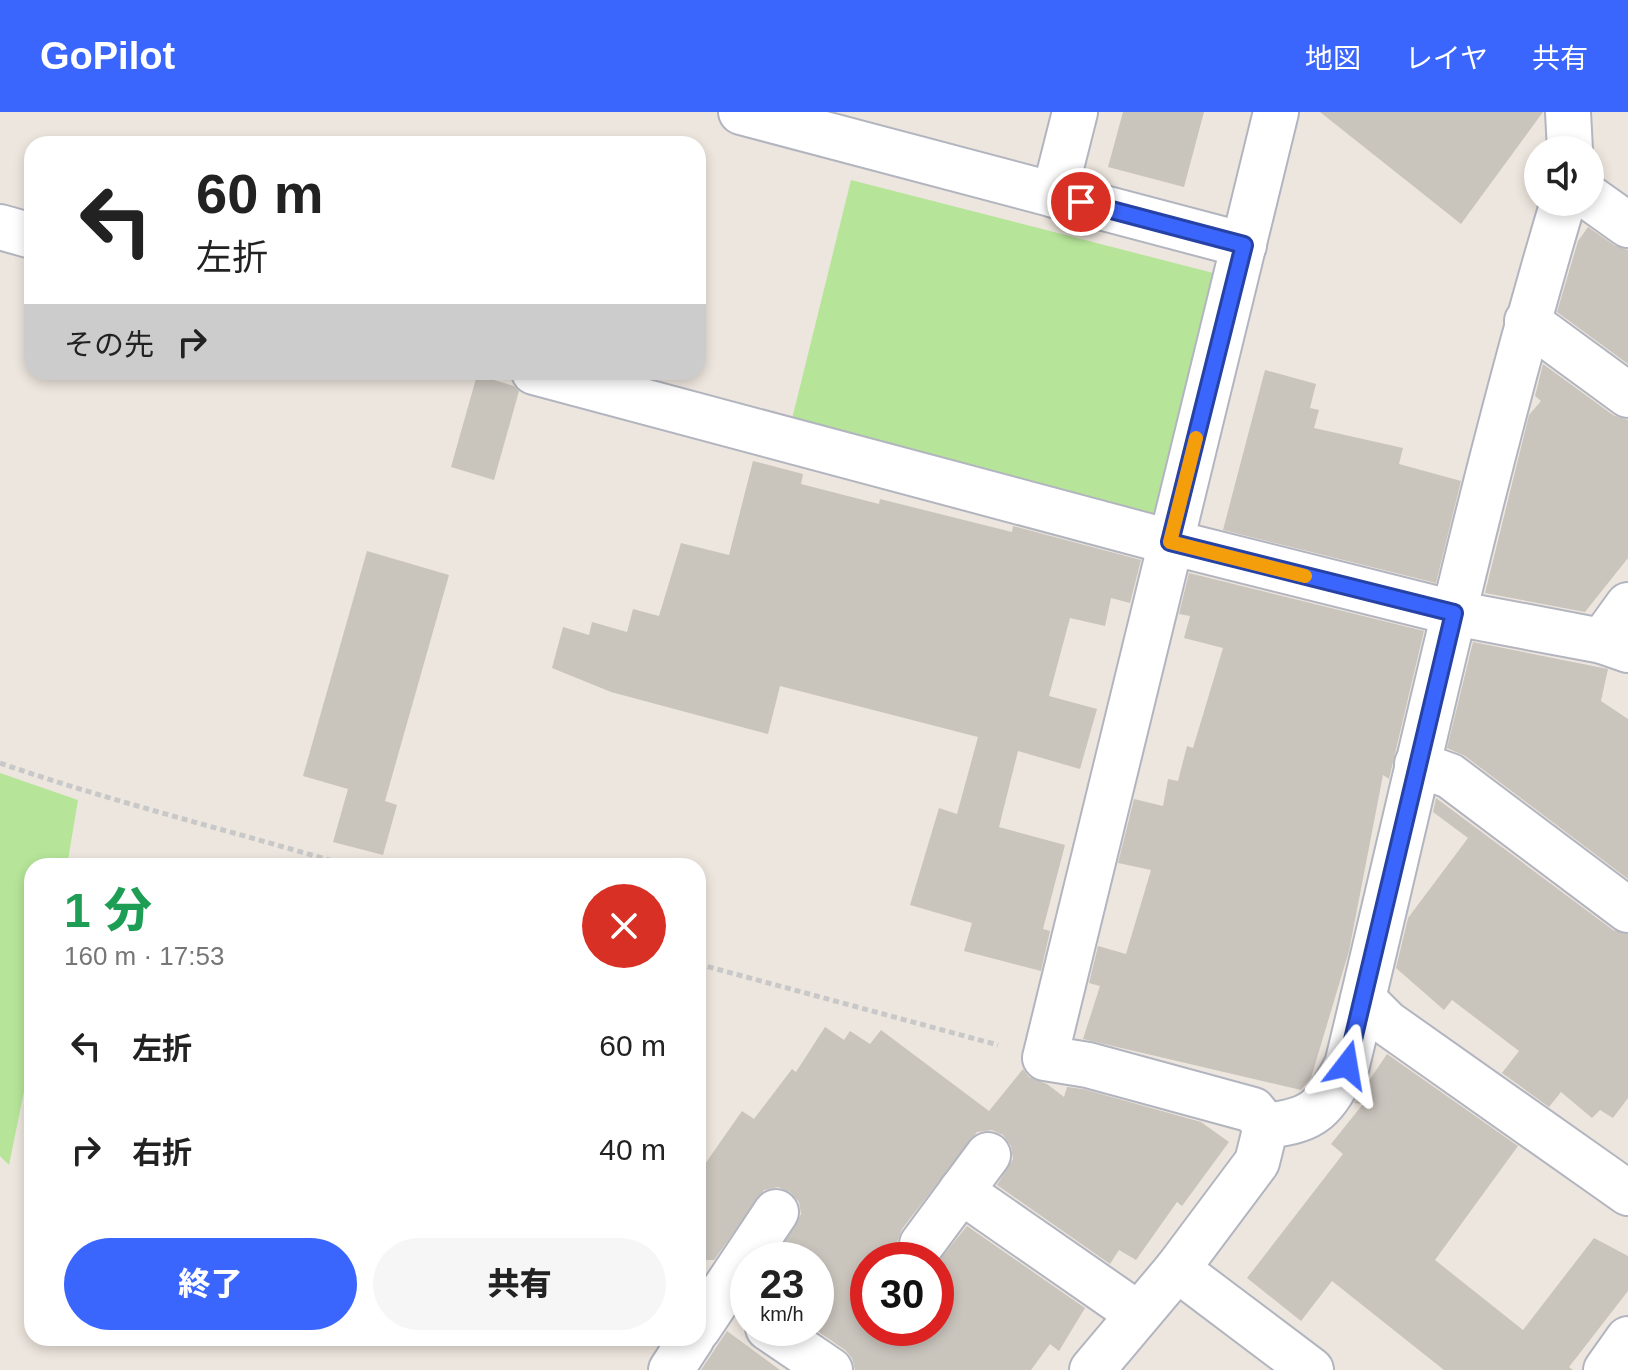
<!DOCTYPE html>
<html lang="ja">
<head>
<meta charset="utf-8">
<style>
  body { margin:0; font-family:Helvetica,"Noto Sans JP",sans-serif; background:#f6f6f6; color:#222; height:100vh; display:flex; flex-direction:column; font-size:30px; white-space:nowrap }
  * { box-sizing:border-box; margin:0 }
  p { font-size:26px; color:#767676 }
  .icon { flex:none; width:44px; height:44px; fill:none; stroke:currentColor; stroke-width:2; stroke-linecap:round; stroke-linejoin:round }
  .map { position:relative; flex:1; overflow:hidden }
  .drawer { position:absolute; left:24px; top:746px; width:682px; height:488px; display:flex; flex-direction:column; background:#fff; border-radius:24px; box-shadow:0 4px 12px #0003 }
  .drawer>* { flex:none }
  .top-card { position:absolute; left:24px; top:24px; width:682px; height:244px; border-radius:24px; box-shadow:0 4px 12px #0003; background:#fff; color:#222; overflow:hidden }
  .tools { position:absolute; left:1524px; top:24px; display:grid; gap:16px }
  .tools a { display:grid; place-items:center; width:80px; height:80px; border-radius:50%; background:#fff; box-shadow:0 4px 12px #0003; font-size:40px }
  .speed { position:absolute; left:730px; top:1130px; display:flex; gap:16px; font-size:40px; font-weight:700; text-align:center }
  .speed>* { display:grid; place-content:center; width:104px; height:104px; border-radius:50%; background:#fff; box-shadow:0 4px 12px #0003; line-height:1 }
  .speed small { font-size:20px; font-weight:400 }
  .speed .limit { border:12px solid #d22; background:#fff; color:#111 }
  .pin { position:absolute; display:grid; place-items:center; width:68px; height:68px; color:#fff; margin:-34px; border:4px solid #fff; border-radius:50%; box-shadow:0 2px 8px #0007 }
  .me { position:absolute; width:88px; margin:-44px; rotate:14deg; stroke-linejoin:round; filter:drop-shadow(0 0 6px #0008) }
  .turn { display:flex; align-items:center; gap:28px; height:168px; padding:0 40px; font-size:36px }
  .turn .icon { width:104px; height:104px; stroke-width:2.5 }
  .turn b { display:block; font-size:56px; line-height:68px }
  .then { display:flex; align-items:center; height:76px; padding:0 40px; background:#0003; gap:16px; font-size:30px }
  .round { display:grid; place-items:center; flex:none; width:84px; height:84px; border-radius:42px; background:#f6f6f6 }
  .headline { display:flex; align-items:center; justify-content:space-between; height:136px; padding:0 40px }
  h1 { font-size:48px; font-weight:800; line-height:60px; color:#1e9e55 }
  .primary-button { display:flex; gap:16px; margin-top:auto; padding:16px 40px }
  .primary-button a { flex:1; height:92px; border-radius:48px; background:#3b66fd; color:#fff; font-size:32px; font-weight:800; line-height:92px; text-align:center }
  .primary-button a+a { background:#f6f6f6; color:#222 }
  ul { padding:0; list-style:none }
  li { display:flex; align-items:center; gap:24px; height:104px; padding:0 40px }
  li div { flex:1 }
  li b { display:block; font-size:30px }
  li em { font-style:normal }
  header { display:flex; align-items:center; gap:48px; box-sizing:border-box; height:112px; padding:0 40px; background:#3b66fd; color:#fff }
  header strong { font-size:38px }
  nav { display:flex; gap:44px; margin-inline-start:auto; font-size:28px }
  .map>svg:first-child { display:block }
  .green { fill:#b6e599 }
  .building { fill:#c9c4bc }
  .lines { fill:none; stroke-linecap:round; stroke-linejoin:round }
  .minor-casing { stroke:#b2b5bf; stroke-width:48 }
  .path { stroke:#c8c8c8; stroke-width:5; stroke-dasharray:6 4; stroke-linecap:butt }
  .minor { stroke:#fff; stroke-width:44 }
  .route-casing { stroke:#2642a4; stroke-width:20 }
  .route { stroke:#3b66fd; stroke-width:14 }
  .slow { stroke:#f59e0b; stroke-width:14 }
</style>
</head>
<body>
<header>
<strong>GoPilot</strong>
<nav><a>地図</a><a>レイヤ</a><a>共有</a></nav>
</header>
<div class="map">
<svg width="1628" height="1258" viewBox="0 0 1628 1258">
  <rect width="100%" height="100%" fill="#ede6de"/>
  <g class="green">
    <polygon points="851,68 1229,165 1164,416 790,315"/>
    <polygon points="0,661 78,688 67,754 32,754 32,940 9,1053 0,1044"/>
  </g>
  <g class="building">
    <polygon points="1123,0 1204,0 1184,75 1108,55"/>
    <polygon points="1320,0 1543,0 1461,112"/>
    <polygon points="1588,115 1614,133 1628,138 1628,252 1557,200 1578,129"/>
    <polygon points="1543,252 1613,303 1628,308 1628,446 1585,500 1485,481 1529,303 1541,289 1535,284"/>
    <polygon points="1265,258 1316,272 1310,296 1319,298 1314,316 1403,336 1399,352 1461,369 1436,471 1223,418"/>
    <polygon points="477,263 514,274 519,279 494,368 451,355"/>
    <polygon points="753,349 803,362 801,372 879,392 880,387 1012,420 1013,414 1141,448 1130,491 1111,486 1105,514 1070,506 1049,584 1097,597 1080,657 1018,639 999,715 1065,733 1043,817 1050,819 1041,859 964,839 972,811 910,793 939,696 957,702 978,625 780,574 768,622 611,580 552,556 563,515 589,523 592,510 627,520 633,497 659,504 681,431 729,443"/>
    <polygon points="367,439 449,463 385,689 397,693 383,743 333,730 348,677 303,664"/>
    <polygon points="1189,461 1424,519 1389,667 1383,663 1349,839 1311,966 1301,978 1083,927 1100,874 1089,871 1098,834 1126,842 1151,758 1118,751 1134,687 1163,694 1168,667 1178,669 1187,634 1193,636 1223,536 1184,526 1190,504 1179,502"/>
    <polygon points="1473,530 1608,557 1601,589 1628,607 1628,767 1465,644 1447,636"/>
    <polygon points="1436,686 1613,818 1628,822 1628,986 1613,1006 1600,998 1592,1006 1561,980 1549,995 1502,961 1519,939 1452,888 1444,898 1396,856 1408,806 1468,726 1433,700"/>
    <polygon points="825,915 844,928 850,919 870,932 881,918 989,999 1023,957 1029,965 1047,972 1064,985 1067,975 1083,977 1201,1010 1229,1030 1182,1094 1177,1090 1136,1148 1119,1138 1110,1152 997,1073 1013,1047 1011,1034 1003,1023 992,1018 977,1020 902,1117 897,1130 904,1148 868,1148 868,1216 936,1216 936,1152 967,1114 1085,1196 1059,1239 1050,1232 1031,1258 855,1258 852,1246 845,1238 816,1218 816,1148 774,1148 801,1102 799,1090 790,1080 778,1075 764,1078 714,1148 698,1148 698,1062 742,999 754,1007 792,957 796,960"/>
    <polygon points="1387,942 1518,1034 1435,1148 1523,1218 1594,1126 1628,1144 1628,1179 1569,1255 1573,1258 1444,1258 1332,1169 1301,1209 1247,1166 1343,1042 1331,1032 1363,992 1354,991"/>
    <polygon points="727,1219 780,1258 701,1258"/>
  </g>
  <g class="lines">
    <defs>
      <g id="minor">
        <polyline points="741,0 1244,133"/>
        <polyline points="1568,0 1570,38"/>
        <polyline points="1054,83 1075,0"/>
        <polyline points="1590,86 1628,113"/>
        <polyline points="0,115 32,124"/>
        <polyline points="1527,209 1628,283"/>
        <polyline points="534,260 1170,430 1454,501 1602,529 1628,538"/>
        <polyline points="1602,529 1628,493"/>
        <polyline points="1417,652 1450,664 1628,798"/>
        <polyline points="1363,887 1387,911 1628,1081"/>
        <polyline points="1266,1014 1253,998 1088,953 1045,946 1276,0"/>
        <polyline points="961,1079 1138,1202"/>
        <polyline points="922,1132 988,1043"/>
        <polyline points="1177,1157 1311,1258"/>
        <polyline points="768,1216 830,1258"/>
        <polyline points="698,1217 776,1100"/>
        <polyline points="671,1258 692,1226"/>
        <path d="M1092,1258l85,-101 80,-107 9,-36c51,-6 57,-17 81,-61 70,-288 131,-579 216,-863"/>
        <polyline points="1606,1258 1628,1227"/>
      </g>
    </defs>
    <use href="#minor" class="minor-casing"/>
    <g class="path">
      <path d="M0,651c115,40 233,68 349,103"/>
      <polyline points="698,852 998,933"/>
    </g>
    <use href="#minor" class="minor"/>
  </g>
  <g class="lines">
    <defs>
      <polyline id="route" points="1081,90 1244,133 1170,430 1454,501 1347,953"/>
    </defs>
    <use href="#route" class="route-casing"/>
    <use href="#route" class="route"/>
    <polyline class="slow" points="1196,326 1170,430 1305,464"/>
  </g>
</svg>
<div class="tools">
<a><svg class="icon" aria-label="sound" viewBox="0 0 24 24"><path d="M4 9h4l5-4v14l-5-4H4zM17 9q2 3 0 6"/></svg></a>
</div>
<div class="speed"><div>23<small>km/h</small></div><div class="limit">30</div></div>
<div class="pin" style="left:1081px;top:90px;background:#d93025"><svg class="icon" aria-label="arrive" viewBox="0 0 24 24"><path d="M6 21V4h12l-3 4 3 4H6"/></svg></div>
<svg class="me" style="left:1347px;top:953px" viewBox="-20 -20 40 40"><path d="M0-17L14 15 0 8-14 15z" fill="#3b66fd" stroke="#fff" stroke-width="4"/></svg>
<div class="top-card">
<div class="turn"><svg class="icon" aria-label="left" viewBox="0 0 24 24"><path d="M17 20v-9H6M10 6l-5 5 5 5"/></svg><div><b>60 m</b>左折</div></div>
<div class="then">その先<svg class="icon" aria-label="right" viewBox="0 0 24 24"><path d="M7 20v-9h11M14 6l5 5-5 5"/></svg></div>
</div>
<section class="drawer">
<div class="headline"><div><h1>1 分</h1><p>160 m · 17:53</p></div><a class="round" style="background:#d93025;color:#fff"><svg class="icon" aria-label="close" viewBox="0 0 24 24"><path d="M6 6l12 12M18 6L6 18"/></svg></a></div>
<ul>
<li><svg class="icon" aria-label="left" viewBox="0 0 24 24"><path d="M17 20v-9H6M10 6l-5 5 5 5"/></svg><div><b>左折</b></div><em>60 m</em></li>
<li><svg class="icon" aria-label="right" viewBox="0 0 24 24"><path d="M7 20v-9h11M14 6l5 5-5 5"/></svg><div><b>右折</b></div><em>40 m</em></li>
</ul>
<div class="primary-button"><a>終了</a><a>共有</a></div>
</section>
</div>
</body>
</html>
